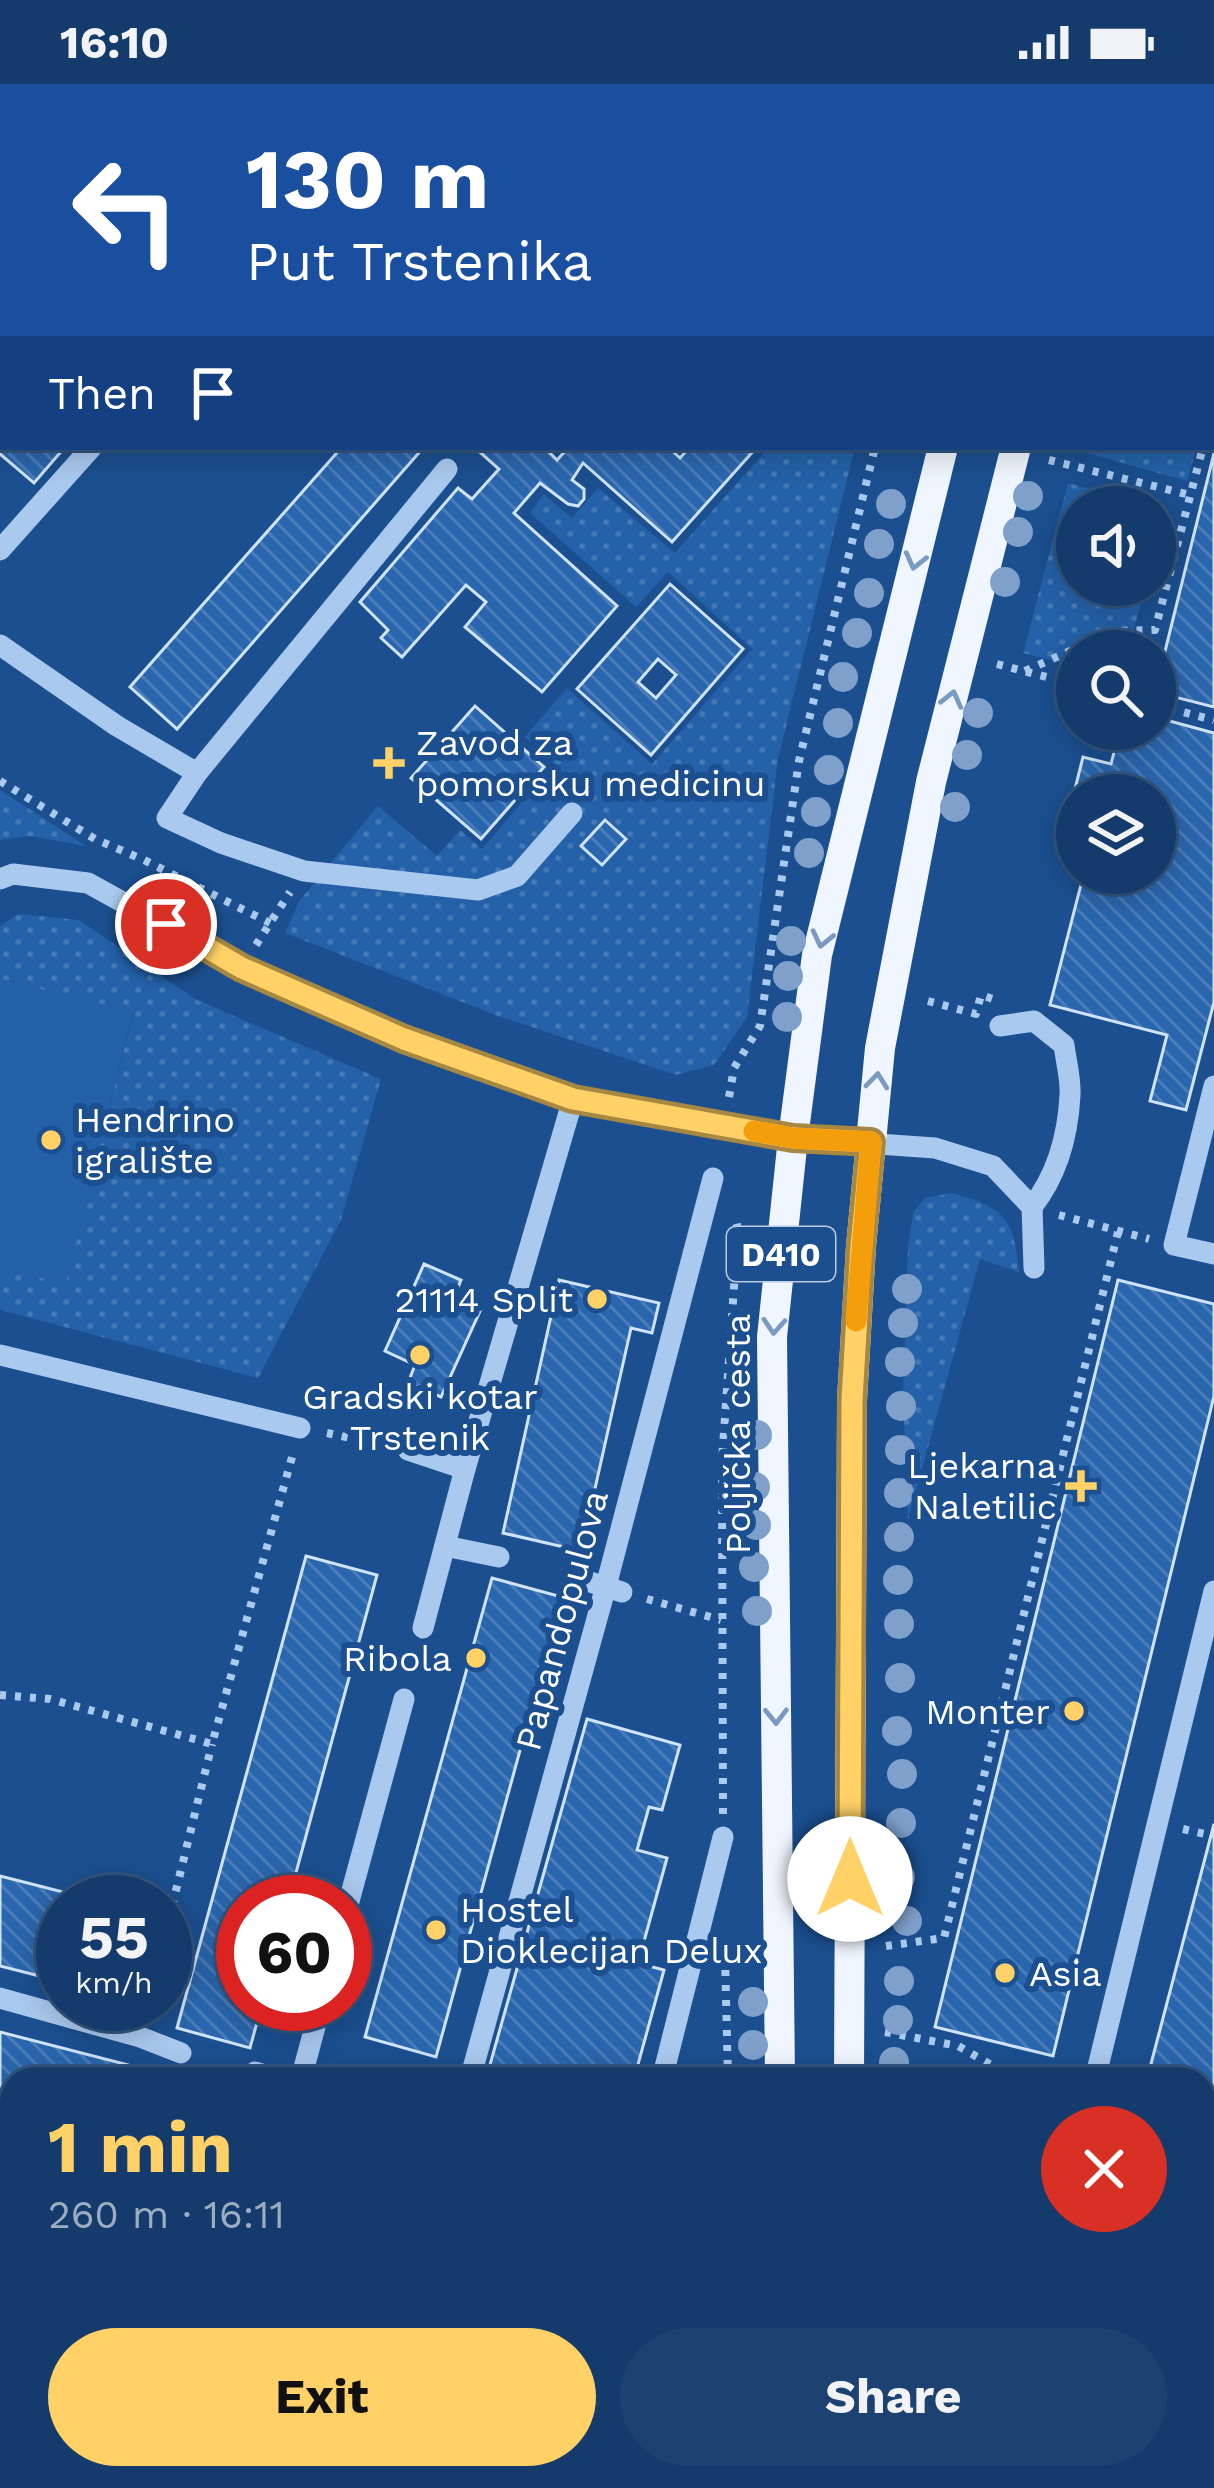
<!DOCTYPE html>
<html lang="en">
<head>
<meta charset="utf-8">
<style>
  body { margin:0; font-family:"Work Sans",sans-serif; background:#1d4271; color:#f1f3f6; height:100vh; display:flex; flex-direction:column; font-size:45px; white-space:nowrap }
  * { box-sizing:border-box; margin:0 }
  p { font-size:39px; color:#9dadc1 }
  .icon { flex:none; width:66px; height:66px; fill:none; stroke:currentColor; stroke-width:2; stroke-linecap:round; stroke-linejoin:round }
  .map { position:relative; flex:1; overflow:hidden }
  .drawer { position:absolute; left:0px; top:1983px; width:1215px; height:423px; display:flex; flex-direction:column; background:#143b6b; border-radius:36px 36px 0 0; box-shadow:0 6px 30px #0003,0 0 0 3px #33557e }
  .drawer>* { flex:none }
  .guide { position:absolute; left:0px; top:0px; width:1215px; height:366px; box-shadow:0 6px 30px #0003,0 0 0 3px #33557e; background:#1a4fa0; color:#fff; overflow:hidden }
  .fabs { position:absolute; left:1056px; top:402px; display:grid; gap:24px }
  .fabs a { display:grid; place-items:center; width:120px; height:120px; border-radius:50%; background:#143b6b; box-shadow:0 6px 30px #0003,0 0 0 3px #33557e; font-size:60px }
  .speed { position:absolute; left:36px; top:1791px; display:flex; gap:24px; font-size:60px; font-weight:700; text-align:center }
  .speed>* { display:grid; place-content:center; width:156px; height:156px; border-radius:50%; background:#143b6b; box-shadow:0 6px 30px #0003,0 0 0 3px #33557e; line-height:1 }
  .speed small { font-size:30px; font-weight:400 }
  .speed .limit { border:18px solid #d22; background:#fff; color:#111 }
  .pin { position:absolute; display:grid; place-items:center; width:102px; height:102px; color:#fff; margin:-51px; border:6px solid #fff; border-radius:50%; box-shadow:0 3px 12px #0007 }
  .me { position:absolute; width:132px; margin:-66px; rotate:0deg; stroke-linejoin:round; filter:drop-shadow(0 0 9px #0008) }
  .turn { display:flex; align-items:center; gap:42px; height:252px; padding:0 48px; font-size:54px }
  .turn .icon { width:156px; height:156px; stroke-width:2.5 }
  .turn b { display:block; font-size:84px; line-height:102px }
  .then { display:flex; align-items:center; height:114px; padding:0 48px; background:#0003; gap:24px; font-size:45px }
  .round { display:grid; place-items:center; flex:none; width:126px; height:126px; border-radius:63px; background:#1d4271 }
  .overview { display:flex; align-items:center; justify-content:space-between; height:204px; padding:0 48px }
  h1 { font-size:72px; font-weight:700; line-height:90px; color:#ffd166 }
  .action { display:flex; gap:24px; margin-top:auto; padding:24px 48px }
  .action a { flex:1; height:138px; border-radius:72px; background:#ffd166; color:#111; font-size:48px; font-weight:700; line-height:138px; text-align:center }
  .action a+a { background:#1d4271; color:#f1f3f6 }
  .status { display:flex; justify-content:space-between; align-items:center; height:84px; padding:0 60px; background:#143b6b; direction:ltr }
  .status svg { height:33px; fill:currentColor }
  .map>svg:first-child { display:block }
  .grass { fill:url(#grass-dots) }
  .garden { fill:#2461a8 }
  .building { fill:url(#building-back-hatch); stroke:#cfe3fa; stroke-width:3; fill-rule:evenodd }
  .lines { fill:none; stroke-linecap:round; stroke-linejoin:round }
  .path { stroke:#a9c9ee; stroke-width:8; stroke-dasharray:6 9; stroke-linecap:butt }
  .minor { stroke:#a9c9ee; stroke-width:21 }
  .major { stroke:#f0f6ff; stroke-width:30 }
  .tree { fill:#7ea0ca }
  .oneway { stroke:#7b9ac1 }
  .route-casing { stroke:#a68842; stroke-width:30 }
  .route { stroke:#ffd166; stroke-width:21 }
  .slow { stroke:#f59e0b; stroke-width:21 }
  .poi-dot { fill:#ffd166; stroke:#1b4f8f; stroke-width:4.5 }
  .labels { text-anchor:middle; stroke-width:12; stroke-linejoin:round; paint-order:stroke }
  .shield { fill:#1b4f8f; stroke:#bbcadd; stroke-width:3 }
  .shield-label { font-size:33px; font-weight:bold; fill:#fff }
  .poi-label { font-size:36px; fill:#fff; stroke:#1b4f8f; text-anchor:start }
  .street-label { font-size:36px; fill:#fff; stroke:#1b4f8f }
</style>
</head>
<body>
<div class="status"><b>16:10</b><svg viewBox="0 0 49 12"><path d="M0 12V9h3v3zM5 12V6h3v6zM10 12V3h3v9zM15 12V0h3v12zM26 1h20v11H26zM47 4h2v5h-2z"/></svg></div>
<div class="map">
<svg width="1214" height="2404" viewBox="0 0 1214 2404">
  <defs>
    <pattern id="grass-dots" width="8" height="8" patternUnits="userSpaceOnUse" patternTransform="scale(3)"><rect width="8" height="8" fill="#2461a8"/><path d="M2 2h.1M6 6h.1" fill="none" stroke="#4579b5" stroke-width="1.8" stroke-linecap="round"/></pattern>
    <pattern id="building-back-hatch" width="6" height="6" patternUnits="userSpaceOnUse" patternTransform="scale(3)"><rect width="6" height="6" fill="#2a66ad"/><path d="M-1 5l2 2M0 0l6 6M5-1l2 2" fill="none" stroke="#4a7db9"/></pattern>
  </defs>
  <rect width="100%" height="100%" fill="#1b4f8f"/>
  <g class="grass">
    <polygon points="769,363 855,363 778,675 747,933 714,981 676,991 498,932 285,849 300,816 378,722 437,772 460,746 482,765 554,680 525,653 567,604 652,680 752,565 668,488 636,523 530,429 543,410 572,434 598,404 675,469"/>
    <polygon points="1074,363 1197,363 1187,397 1073,365"/>
    <polygon points="1068,399 1166,425 1155,466 1155,423 1077,423 1077,501 1146,501 1128,567 1077,567 1077,583 1023,569"/>
    <polygon points="0,706 86,762 29,752 0,756"/>
    <polygon points="19,830 79,836 195,915 381,995 341,1136 258,1294 0,1226 0,1184 66,1199 133,929 0,895 0,842"/>
    <path d="M952,1109c52,15 62,23 67,79l-39,-13 -72,261 -5,-124 5,-149 5,-34 12,-15z"/>
  </g>
  <polygon class="garden" points="0,895 133,928 66,1200 0,1184"/>
  <g class="building">
    <polygon points="0,304 3,306 3,363 65,363 34,399 0,370"/>
    <polygon points="342,363 424,363 177,645 130,603"/>
    <polygon points="474,363 544,363 557,376 569,363 668,363 680,374 690,363 757,363 672,458 583,379 572,396 584,405 584,415 578,422 568,420 540,399 514,429 617,522 542,608 465,543 486,518 466,501 402,573 381,554 388,546 360,518 458,404 472,415 499,385"/>
    <polygon points="1214,369 1214,623 1155,608"/>
    <path d="M670,500l73,65 -92,106 -74,-66zM658,575l18,16 -20,23 -18,-16z"/>
    <polygon points="475,622 544,683 481,755 411,694"/>
    <polygon points="1155,633 1214,649 1214,918 1186,1026 1150,1017 1167,951 1050,921 1084,789 1155,789 1155,711 1097,711 1075,705 1083,673 1111,680 1120,645 1155,645"/>
    <polygon points="605,736 626,755 602,781 581,762"/>
    <polygon points="424,1180 461,1196 454,1213 481,1225 441,1313 408,1299 415,1281 385,1267"/>
    <polygon points="559,1196 659,1219 652,1249 631,1244 581,1467 503,1449"/>
    <polygon points="1118,1196 1214,1220 1214,1312 1053,1972 935,1943"/>
    <polygon points="306,1472 377,1491 288,1818 243,1818 243,1920 262,1920 250,1964 177,1944"/>
    <polygon points="492,1494 562,1513 436,1973 365,1953"/>
    <polygon points="587,1635 680,1661 662,1726 649,1723 637,1766 667,1774 638,1879 664,1886 634,1995 609,1993 609,1995 486,1995"/>
    <polygon points="1214,1740 1214,2044 1203,2042 1203,1995 1147,1995"/>
    <polygon points="0,1792 102,1818 63,1818 63,1898 0,1882"/>
    <polygon points="0,1948 148,1986 146,1995 12,1995 12,2048 0,2044"/>
    <polygon points="1203,2042 1214,2044 1214,2180 1203,2178"/>
    <polygon points="1209,2272 1214,2273 1214,2404 1174,2404 1176,2394 1203,2394 1203,2293"/>
    <polygon points="61,2394 141,2394 139,2404 58,2404"/>
    <polygon points="251,2394 324,2394 322,2404 249,2404"/>
    <polygon points="574,2394 710,2394 710,2404 573,2404"/>
    <polygon points="936,2394 1020,2394 1017,2404 934,2404"/>
  </g>
  <g class="lines">
    <g class="path">
      <polyline points="276,0 279,3"/>
      <polyline points="229,3 244,0"/>
      <polyline points="269,3 269,0"/>
      <polyline points="685,3 687,0"/>
      <polyline points="960,3 960,0"/>
      <polyline points="1212,330 1214,322"/>
      <polyline points="1049,376 1190,411"/>
      <polyline points="997,580 1077,601"/>
      <polyline points="1025,587 1115,547 1155,546 1203,363"/>
      <polyline points="1155,621 1214,636"/>
      <polyline points="0,697 95,755 144,776 270,839"/>
      <polyline points="256,861 290,808"/>
      <polyline points="928,917 976,930 981,911 993,915"/>
      <polyline points="729,1013 734,984 760,942 799,677 875,363"/>
      <polyline points="1059,1131 1149,1155"/>
      <polyline points="327,1349 383,1361"/>
      <polyline points="647,1515 721,1536"/>
      <polyline points="0,1611 50,1615 212,1660 294,1366"/>
      <polyline points="723,1730 722,1377 738,1145 735,1133"/>
      <polyline points="1183,1745 1205,1750"/>
      <polyline points="165,1851 212,1660"/>
      <polyline points="886,1862 944,1854 1118,1148"/>
      <polyline points="725,1871 728,1995"/>
      <polyline points="885,1948 958,1962 1009,1991 1025,1995"/>
      <polyline points="1203,2217 1214,2220"/>
      <polyline points="734,2394 735,2404"/>
    </g>
    <g class="minor">
      <polyline points="23,3 25,0"/>
      <polyline points="414,3 417,0"/>
      <polyline points="0,30 3,26"/>
      <polyline points="0,53 3,55"/>
      <polyline points="447,385 197,689 167,734 221,759 304,787 478,806 517,792 572,729"/>
      <polyline points="0,466 92,363"/>
      <polyline points="0,561 117,642 197,689"/>
      <polyline points="0,795 13,790 88,799 242,884 404,955 573,1015 793,1054 935,1064 993,1082 1032,1123 1034,1184"/>
      <path d="M1000,942l34,-5 30,24c2,16 7,34 6,50 -2,40 -13,80 -38,112"/>
      <polyline points="1214,1002 1174,1161 1214,1170"/>
      <polyline points="0,1271 300,1344"/>
      <polyline points="408,1366 465,1385"/>
      <polyline points="445,1462 499,1473"/>
      <polyline points="574,1493 622,1508"/>
      <polyline points="423,1544 465,1385 573,1015"/>
      <polyline points="345,1832 404,1615"/>
      <polyline points="0,1914 140,1953 181,1969"/>
      <polyline points="255,1988 279,1995"/>
      <polyline points="301,1995 320,1924"/>
      <polyline points="470,1995 606,1502 713,1094"/>
      <polyline points="662,1995 723,1753"/>
      <polyline points="1095,1995 1214,1507"/>
      <polyline points="0,2107 12,2110"/>
      <polyline points="2,2404 12,2363"/>
      <polyline points="197,2404 200,2394"/>
      <polyline points="363,2404 366,2394"/>
      <polyline points="1089,2404 1091,2394"/>
    </g>
    <g class="major">
      <polyline points="1034,3 1035,0"/>
      <polyline points="1106,3 1106,0"/>
      <polyline points="780,1995 772,1253 793,1054 817,871 943,363"/>
      <polyline points="849,1995 852,1316 861,1162 880,964 931,698 1016,363"/>
      <polyline points="774,2404 775,2394"/>
      <polyline points="847,2404 848,2394"/>
    </g>
  </g>
  <g class="tree">
    <circle cx="1028" cy="412" r="15"/>
    <circle cx="891" cy="420" r="15"/>
    <circle cx="1018" cy="448" r="15"/>
    <circle cx="879" cy="460" r="15"/>
    <circle cx="1005" cy="498" r="15"/>
    <circle cx="869" cy="509" r="15"/>
    <circle cx="857" cy="549" r="15"/>
    <circle cx="843" cy="593" r="15"/>
    <circle cx="978" cy="629" r="15"/>
    <circle cx="838" cy="639" r="15"/>
    <circle cx="967" cy="671" r="15"/>
    <circle cx="829" cy="686" r="15"/>
    <circle cx="955" cy="723" r="15"/>
    <circle cx="816" cy="728" r="15"/>
    <circle cx="809" cy="769" r="15"/>
    <circle cx="791" cy="857" r="15"/>
    <circle cx="788" cy="892" r="15"/>
    <circle cx="787" cy="933" r="15"/>
    <circle cx="907" cy="1205" r="15"/>
    <circle cx="903" cy="1239" r="15"/>
    <circle cx="900" cy="1278" r="15"/>
    <circle cx="901" cy="1322" r="15"/>
    <circle cx="757" cy="1351" r="15"/>
    <circle cx="900" cy="1366" r="15"/>
    <circle cx="755" cy="1403" r="15"/>
    <circle cx="899" cy="1409" r="15"/>
    <circle cx="756" cy="1441" r="15"/>
    <circle cx="899" cy="1453" r="15"/>
    <circle cx="754" cy="1483" r="15"/>
    <circle cx="898" cy="1496" r="15"/>
    <circle cx="757" cy="1527" r="15"/>
    <circle cx="899" cy="1540" r="15"/>
    <circle cx="900" cy="1594" r="15"/>
    <circle cx="897" cy="1647" r="15"/>
    <circle cx="902" cy="1690" r="15"/>
    <circle cx="901" cy="1739" r="15"/>
    <circle cx="900" cy="1793" r="15"/>
    <circle cx="907" cy="1837" r="15"/>
    <circle cx="899" cy="1897" r="15"/>
    <circle cx="753" cy="1918" r="15"/>
    <circle cx="898" cy="1936" r="15"/>
    <circle cx="753" cy="1961" r="15"/>
    <circle cx="894" cy="1978" r="15"/>
  </g>
  <defs><path id="oneway-chevron" d="M-2-3.5L2.5 0L-2 3.5" fill="none" stroke-width="1.6" stroke-linecap="round" stroke-linejoin="round" transform="scale(3)"/></defs>
  <g class="oneway">
    <use href="#oneway-chevron" transform="translate(915 477) rotate(104)"/>
    <use href="#oneway-chevron" transform="translate(952 615) rotate(-76)"/>
    <use href="#oneway-chevron" transform="translate(822 855) rotate(103)"/>
    <use href="#oneway-chevron" transform="translate(877 997) rotate(-84)"/>
    <use href="#oneway-chevron" transform="translate(774 1242) rotate(94)"/>
    <use href="#oneway-chevron" transform="translate(776 1632) rotate(89)"/>
  </g>
  <g class="lines">
    <defs>
      <polyline id="route" points="166,840 242,884 404,955 573,1015 793,1054 871,1058 861,1162 852,1316 850,1795"/>
    </defs>
    <use href="#route" class="route-casing"/>
    <use href="#route" class="route"/>
    <polyline class="slow" points="754,1047 793,1054 871,1058 856,1237"/>
  </g>
  <g class="poi-dot">
    <path d="M383 661h12v12h12v12h-12v12h-12v-12h-12v-12h12z"/>
    <circle cx="51" cy="1056" r="12"/>
    <circle cx="597" cy="1215" r="12"/>
    <circle cx="420" cy="1271" r="12"/>
    <path d="M1075 1384h12v12h12v12h-12v12h-12v-12h-12v-12h12z"/>
    <circle cx="476" cy="1574" r="12"/>
    <circle cx="1074" cy="1627" r="12"/>
    <circle cx="436" cy="1846" r="12"/>
    <circle cx="1005" cy="1889" r="12"/>
  </g>
  <g class="labels">
    <rect class="shield" x="727" y="1143" width="108" height="54" rx="9"/>
    <g class="shield-label">
      <text x="781" y="1182">D410</text>
    </g>
    <g class="poi-label">
      <text x="416" y="671">Zavod za<tspan x="416" dy="41">pomorsku medicinu</tspan></text>
      <text x="75" y="1048">Hendrino<tspan x="75" dy="41">igralište</tspan></text>
      <text x="573" y="1228" text-anchor="end">21114 Split</text>
      <text x="420" y="1325" text-anchor="middle">Gradski kotar<tspan x="420" dy="41">Trstenik</tspan></text>
      <text x="1057" y="1394" text-anchor="end">Ljekarna<tspan x="1057" dy="41">Naletilic</tspan></text>
      <text x="452" y="1587" text-anchor="end">Ribola</text>
      <text x="1050" y="1640" text-anchor="end">Monter</text>
      <text x="460" y="1838">Hostel<tspan x="460" dy="41">Dioklecijan Delux</tspan></text>
      <text x="1029" y="1902">Asia</text>
    </g>
    <g class="street-label">
      <text transform="translate(737 1350) rotate(-90)" y="13">Poljička cesta</text>
      <text transform="translate(561 1536) rotate(-75)" y="13">Papandopulova</text>
    </g>
  </g>
</svg>
<div class="fabs">
<a><svg class="icon" aria-label="sound" viewBox="0 0 24 24"><path d="M4 9h4l5-4v14l-5-4H4zM17 9q2 3 0 6"/></svg></a>
<a><svg class="icon" aria-label="search" viewBox="0 0 24 24"><circle cx="10" cy="10" r="6"/><path d="M15 15l6 6"/></svg></a>
<a><svg class="icon" aria-label="layers" viewBox="0 0 24 24"><path d="M12 4l9 5-9 5-9-5zM3 14l9 5 9-5"/></svg></a>
</div>
<div class="speed"><div>55<small>km/h</small></div><div class="limit">60</div></div>
<div class="pin" style="left:166px;top:840px;background:#d93025"><svg class="icon" aria-label="arrive" viewBox="0 0 24 24"><path d="M6 21V4h12l-3 4 3 4H6"/></svg></div>
<svg class="me" style="left:850px;top:1795px" viewBox="-20 -20 40 40"><circle r="19" fill="#fff"/><path d="M0-13L10 11 0 6-10 11z" fill="#ffd166"/></svg>
<div class="guide">
<div class="turn"><svg class="icon" aria-label="left" viewBox="0 0 24 24"><path d="M17 20v-9H6M10 6l-5 5 5 5"/></svg><div><b>130 m</b>Put Trstenika</div></div>
<div class="then">Then<svg class="icon" aria-label="arrive" viewBox="0 0 24 24"><path d="M6 21V4h12l-3 4 3 4H6"/></svg></div>
</div>
<section class="drawer">
<div class="overview"><div><h1>1 min</h1><p>260 m · 16:11</p></div><a class="round" style="background:#d93025;color:#fff"><svg class="icon" aria-label="close" viewBox="0 0 24 24"><path d="M6 6l12 12M18 6L6 18"/></svg></a></div>
<div class="action"><a>Exit</a><a>Share</a></div>
</section>
</div>
</body>
</html>
